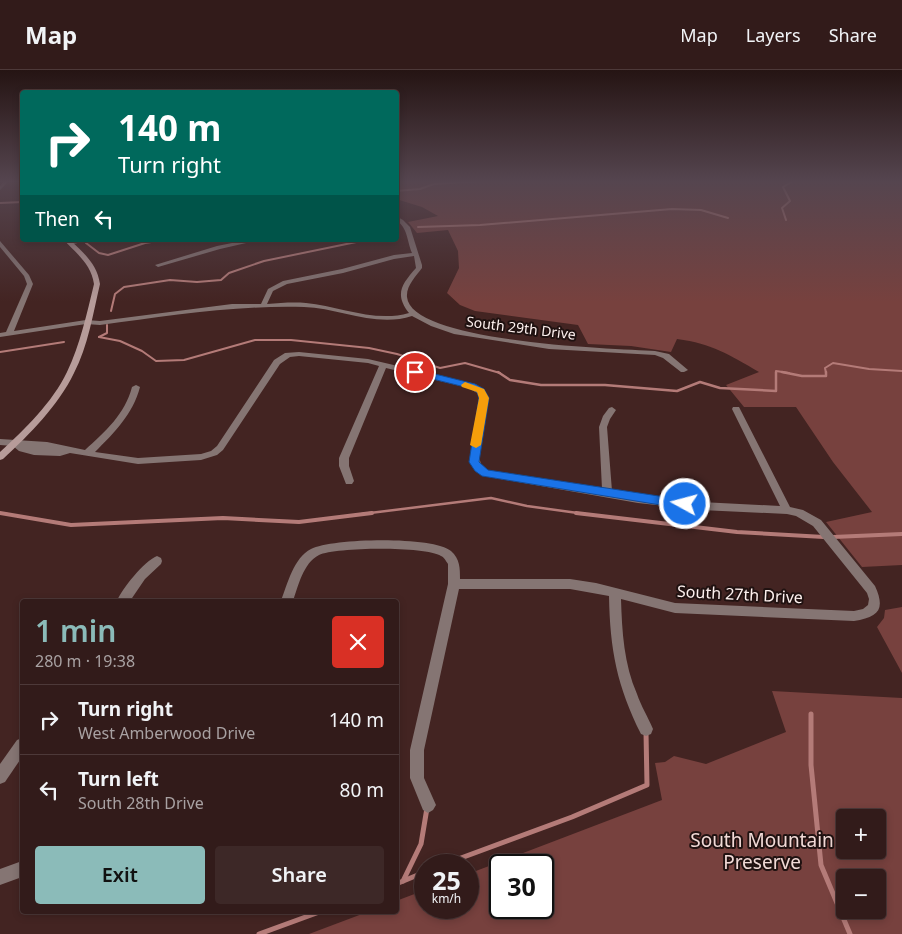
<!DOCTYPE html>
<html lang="en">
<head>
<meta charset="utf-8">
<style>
  body { margin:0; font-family:"Noto Sans",sans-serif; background:#3d2827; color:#f1f3f6; height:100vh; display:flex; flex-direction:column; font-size:19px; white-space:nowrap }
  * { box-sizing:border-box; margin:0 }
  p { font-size:16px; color:#a8a1a2 }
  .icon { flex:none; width:28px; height:28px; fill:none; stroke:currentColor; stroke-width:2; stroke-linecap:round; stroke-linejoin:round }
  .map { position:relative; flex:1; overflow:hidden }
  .side { position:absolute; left:20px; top:529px; width:379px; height:315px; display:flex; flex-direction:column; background:#321b1a; border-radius:5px; box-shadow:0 2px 8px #0003,0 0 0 1px #4d3939 }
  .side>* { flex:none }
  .hud { position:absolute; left:20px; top:20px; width:379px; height:152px; border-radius:5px; box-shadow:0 2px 8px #0003,0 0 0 1px #4d3939; background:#00695c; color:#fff; overflow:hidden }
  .fabs { position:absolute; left:836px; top:739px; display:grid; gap:10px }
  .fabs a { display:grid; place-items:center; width:50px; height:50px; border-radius:5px; background:#321b1a; box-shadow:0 2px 8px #0003,0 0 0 1px #4d3939; font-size:25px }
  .speed { position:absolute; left:414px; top:784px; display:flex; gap:10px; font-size:25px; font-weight:700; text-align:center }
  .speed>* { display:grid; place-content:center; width:65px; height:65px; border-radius:50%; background:#321b1a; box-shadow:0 2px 8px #0003,0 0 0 1px #4d3939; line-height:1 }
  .speed small { font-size:12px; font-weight:400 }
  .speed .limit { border:2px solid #111; border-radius:8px; background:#fff; color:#111 }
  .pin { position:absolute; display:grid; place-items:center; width:42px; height:42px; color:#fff; margin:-21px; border:2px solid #fff; border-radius:50%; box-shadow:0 1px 5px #0007 }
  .me { position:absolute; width:55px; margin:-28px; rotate:277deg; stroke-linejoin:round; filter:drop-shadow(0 0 4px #0008) }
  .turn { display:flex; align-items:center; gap:18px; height:105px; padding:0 15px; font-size:22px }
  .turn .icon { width:65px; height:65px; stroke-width:2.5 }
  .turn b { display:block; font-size:35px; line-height:42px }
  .then { display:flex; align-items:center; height:48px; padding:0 15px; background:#0003; gap:10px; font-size:19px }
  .round { display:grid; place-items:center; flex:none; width:52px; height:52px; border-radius:5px; background:#3d2827 }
  .head { display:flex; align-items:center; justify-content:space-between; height:85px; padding:0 15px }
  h1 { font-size:30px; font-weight:600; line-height:38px; color:#8bbbb9 }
  .primary-button { display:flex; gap:10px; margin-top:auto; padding:10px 15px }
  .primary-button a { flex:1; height:58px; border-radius:5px; background:#8bbbb9; color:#111; font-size:20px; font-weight:600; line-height:58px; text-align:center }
  .primary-button a+a { background:#3d2827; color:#f1f3f6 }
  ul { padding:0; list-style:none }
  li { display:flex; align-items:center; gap:15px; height:70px; padding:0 15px; border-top:1px solid #4d3939 }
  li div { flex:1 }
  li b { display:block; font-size:19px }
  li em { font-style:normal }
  header { display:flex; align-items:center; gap:30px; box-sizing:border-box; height:70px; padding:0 25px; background:#321b1a; border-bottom:1px solid #4d3939 }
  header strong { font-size:24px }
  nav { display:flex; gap:28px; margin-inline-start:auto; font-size:18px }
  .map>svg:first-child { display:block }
  .green { fill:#77413e; fill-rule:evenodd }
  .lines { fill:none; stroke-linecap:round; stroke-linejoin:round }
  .stream-far3 { stroke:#b47b78; stroke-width:2 }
  .stream-far2 { stroke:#b47b78; stroke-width:2.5 }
  .stream-far1 { stroke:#b47b78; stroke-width:4 }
  .stream { stroke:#b47b78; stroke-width:5 }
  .street { fill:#857573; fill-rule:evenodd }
  .secondary { fill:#b79c9a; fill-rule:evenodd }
  .route { fill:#1a73e8; stroke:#114b97 }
  .slow { fill:#f59e0b }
  .labels { text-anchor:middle; stroke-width:4; stroke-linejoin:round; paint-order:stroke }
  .far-street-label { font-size:14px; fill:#fef1ef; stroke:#201211 }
  .street-label { font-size:16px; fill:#fef1ef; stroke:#201211 }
  .near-park-label { font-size:19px; fill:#f2dad7; stroke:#201211 }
</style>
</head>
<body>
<header>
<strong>Map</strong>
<nav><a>Map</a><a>Layers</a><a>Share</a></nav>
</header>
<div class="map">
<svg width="902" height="864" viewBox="0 0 902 864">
  <rect width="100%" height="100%" fill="#432422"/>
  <g class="green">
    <path d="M396,111h506v384l-40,2 -36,-45 46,-10 -39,-50 -37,-55h-52l-18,-22 33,-13c-31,-18 -46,-28 -82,-33l-6,13 -40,-6 -43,-2 -10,-19 -103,-14 -15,-6 -13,-12 12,-25 -1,-17 -10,-21 -31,3 -9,-11 30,-6 -16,-9 -26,-8z"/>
    <polygon points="902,537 902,603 877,557 884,548 885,540"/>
    <path d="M772,621l130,7v236h-593l61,-23h26v-10l29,-11v18h43v-34l194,-74 -7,-37 10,-1 9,-6 32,8 80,-32zM845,748h33v32h-33zM500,795h42v43h-42zM845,808h33v32h-33z"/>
  </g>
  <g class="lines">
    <g class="stream-far3">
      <polyline points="396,121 420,119 434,114 483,111"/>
      <polyline points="0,133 22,132"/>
      <polyline points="786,150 782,138 790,131 783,117 793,111"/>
      <polyline points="418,157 480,155 672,139 701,140 728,148"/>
      <polyline points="396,161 399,160"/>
      <polyline points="86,173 99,183 108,185 145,173 164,170"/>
      <polyline points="111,241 115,224 124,217 170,210 197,212 221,210 229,203 264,191 366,170"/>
      <polyline points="99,267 120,271 142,281 156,291 184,290 255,270 291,270 369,278 397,284 440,298 465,293 500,303"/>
      <polyline points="99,267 107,263 107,255"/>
      <polyline points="0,282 64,272"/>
      <polyline points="776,303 776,301 789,303"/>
      <polyline points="826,303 825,298 833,293 869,299 902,301"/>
    </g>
    <g class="stream-far2">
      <polyline points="498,302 510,310 541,315 605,315 677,321 700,312 720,318 776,321 776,302"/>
      <polyline points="782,302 802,306 826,306 826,302"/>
      <polyline points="0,443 7,444"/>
      <polyline points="362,444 491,428 527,436 585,444"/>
    </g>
    <g class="stream-far1">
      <polyline points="0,443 71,455 223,448 299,452 372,443"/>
      <polyline points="576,443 737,462 824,467"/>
      <polyline points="833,467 902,464"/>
    </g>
    <g class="stream">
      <polyline points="811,644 811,695 821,795 850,864"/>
      <polyline points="442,795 572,747 647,715 646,662"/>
      <polyline points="403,811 421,774 427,738"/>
      <polyline points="396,814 425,802"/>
      <polyline points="259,864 322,841"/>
    </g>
    <g class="street">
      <polygon points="4,111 9,111 0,120 0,116"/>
      <path d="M396,146l7,4 7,7 12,38v3c-6,8 -16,18 -15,29 4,46 210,52 248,54l14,3 19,16 -4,2h-3l-18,-14 -8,-3 -106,-6 -95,-15 -23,-8 -19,-10c-36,12 -72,-8 -108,-9 -69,-2 -136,9 -204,18l-14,-1 -86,13v-4l6,-1 21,-48 -3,-8 -24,-29v-6l29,34 4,9 -19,47 72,-11 14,1 132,-17h29l7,-15 15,-8 59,-12 52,-14 18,-2c-5,-12 -4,-25 -16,-33zM414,186l2,12c-14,16 -22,26 -7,45 -34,10 -70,-7 -103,-10 -13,-1 -26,0 -39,1l6,-13 14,-7 56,-11 51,-14z"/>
      <polygon points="77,170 89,170 70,175 67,173"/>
      <polygon points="247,170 259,170 220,179 158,197 155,195 217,176"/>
      <path d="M299,282l69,7 107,25 8,5 5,9 -9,59 2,7 7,7 114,18 -3,-62 4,-11 6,-8 3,-1 4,3 -6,9 -3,8 5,64 89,11 79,4 -48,-97 1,-2h6l51,100 13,3 18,10 54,66c11,24 3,31 -21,35l-179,-8 -54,-14c1,33 3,65 16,95 4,12 11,23 16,35l-2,5 -5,2 -5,-2c-24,-48 -31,-84 -32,-138l-39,-7h-111l-35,161v28l12,27 -3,5 -5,3 -5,-3 -13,-32v-28l38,-166v-20c-2,-3 -4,-7 -7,-8 -16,-10 -105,-9 -122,-1 -16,8 -21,32 -26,46h-12c6,-16 13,-44 30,-52 21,-11 123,-13 140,2 9,8 9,17 9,28h110l26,4 79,20 179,8 9,-2 5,-4 1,-6 -2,-6 -54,-67 -17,-10 -9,-2 -86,-4 -63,-7 -155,-27 -10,-8 -3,-11 10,-59 -3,-5 -8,-5 -83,-20 -37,90v8l5,15 -2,3h-6l-7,-18v-8l40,-92 -11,-3 -69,-7 -9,1 -10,7 -57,86 -6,5 -16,5 -63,4 -68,-11 -10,3 -26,-1 -15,-4 -6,-5 -13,-1v-6l47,3 38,8c20,-18 40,-36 47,-63l4,-2 4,2c-7,27 -26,46 -45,65l43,6 63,-4 10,-3 6,-5 57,-86 11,-7z"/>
      <path d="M157,486l4,2 1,3 -1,3 -16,15 -15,22h-13c5,-12 27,-40 40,-45z"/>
      <polygon points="22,668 22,687 5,712 0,714 0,694 17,670"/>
      <polygon points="22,791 22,807 0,815 0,799"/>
    </g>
    <path class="secondary" d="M64,170h6c14,13 27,24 30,44 -7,30 -12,62 -26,89 -16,33 -44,61 -71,86l-3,1v-8c25,-23 52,-49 67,-80 13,-27 20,-59 27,-88 -3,-20 -17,-30 -30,-44z"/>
  </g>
  <linearGradient id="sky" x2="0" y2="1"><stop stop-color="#251413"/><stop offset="0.48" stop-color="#55454f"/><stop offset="1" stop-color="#55454f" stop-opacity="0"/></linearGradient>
  <rect width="902" height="232" fill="url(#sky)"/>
  <polygon class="route" points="415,299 475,314 484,319 489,328 479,392 488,400 685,430 691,434 685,439 482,406 475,401 469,392 479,328 477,322 469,318 412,304 411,302"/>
  <polygon class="slow" points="465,312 484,319 489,328 481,375 476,378 470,375 479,328 477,322 462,317 461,315"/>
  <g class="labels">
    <g class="far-street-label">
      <text transform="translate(521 258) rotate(7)" y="5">South 29th Drive</text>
    </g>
    <g class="street-label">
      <text transform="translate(740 524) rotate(3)" y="6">South 27th Drive</text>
    </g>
    <g class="near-park-label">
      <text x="762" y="777">South Mountain<tspan x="762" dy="22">Preserve</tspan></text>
    </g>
  </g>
</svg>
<div class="fabs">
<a>+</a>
<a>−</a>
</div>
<div class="speed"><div>25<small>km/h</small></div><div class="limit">30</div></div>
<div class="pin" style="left:415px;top:302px;background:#d93025"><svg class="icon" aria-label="arrive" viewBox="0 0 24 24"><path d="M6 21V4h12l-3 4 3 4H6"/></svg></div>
<svg class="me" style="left:685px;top:434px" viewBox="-20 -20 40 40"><circle r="17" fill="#1a73e8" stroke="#fff" stroke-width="3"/><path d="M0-11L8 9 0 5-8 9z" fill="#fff"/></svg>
<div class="hud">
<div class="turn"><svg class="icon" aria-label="right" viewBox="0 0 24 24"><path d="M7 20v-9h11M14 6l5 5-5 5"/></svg><div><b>140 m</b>Turn right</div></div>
<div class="then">Then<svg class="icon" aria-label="left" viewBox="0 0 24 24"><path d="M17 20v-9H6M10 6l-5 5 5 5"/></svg></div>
</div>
<section class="side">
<div class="head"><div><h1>1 min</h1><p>280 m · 19:38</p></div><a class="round" style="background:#d93025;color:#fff"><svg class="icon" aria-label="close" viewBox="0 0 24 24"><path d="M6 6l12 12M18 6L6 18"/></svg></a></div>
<ul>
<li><svg class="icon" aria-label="right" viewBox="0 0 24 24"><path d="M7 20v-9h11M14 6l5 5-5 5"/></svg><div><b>Turn right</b><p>West Amberwood Drive</p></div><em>140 m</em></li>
<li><svg class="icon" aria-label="left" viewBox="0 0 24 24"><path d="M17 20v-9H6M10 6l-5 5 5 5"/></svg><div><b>Turn left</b><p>South 28th Drive</p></div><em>80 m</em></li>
</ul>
<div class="primary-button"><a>Exit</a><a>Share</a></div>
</section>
</div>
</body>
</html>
